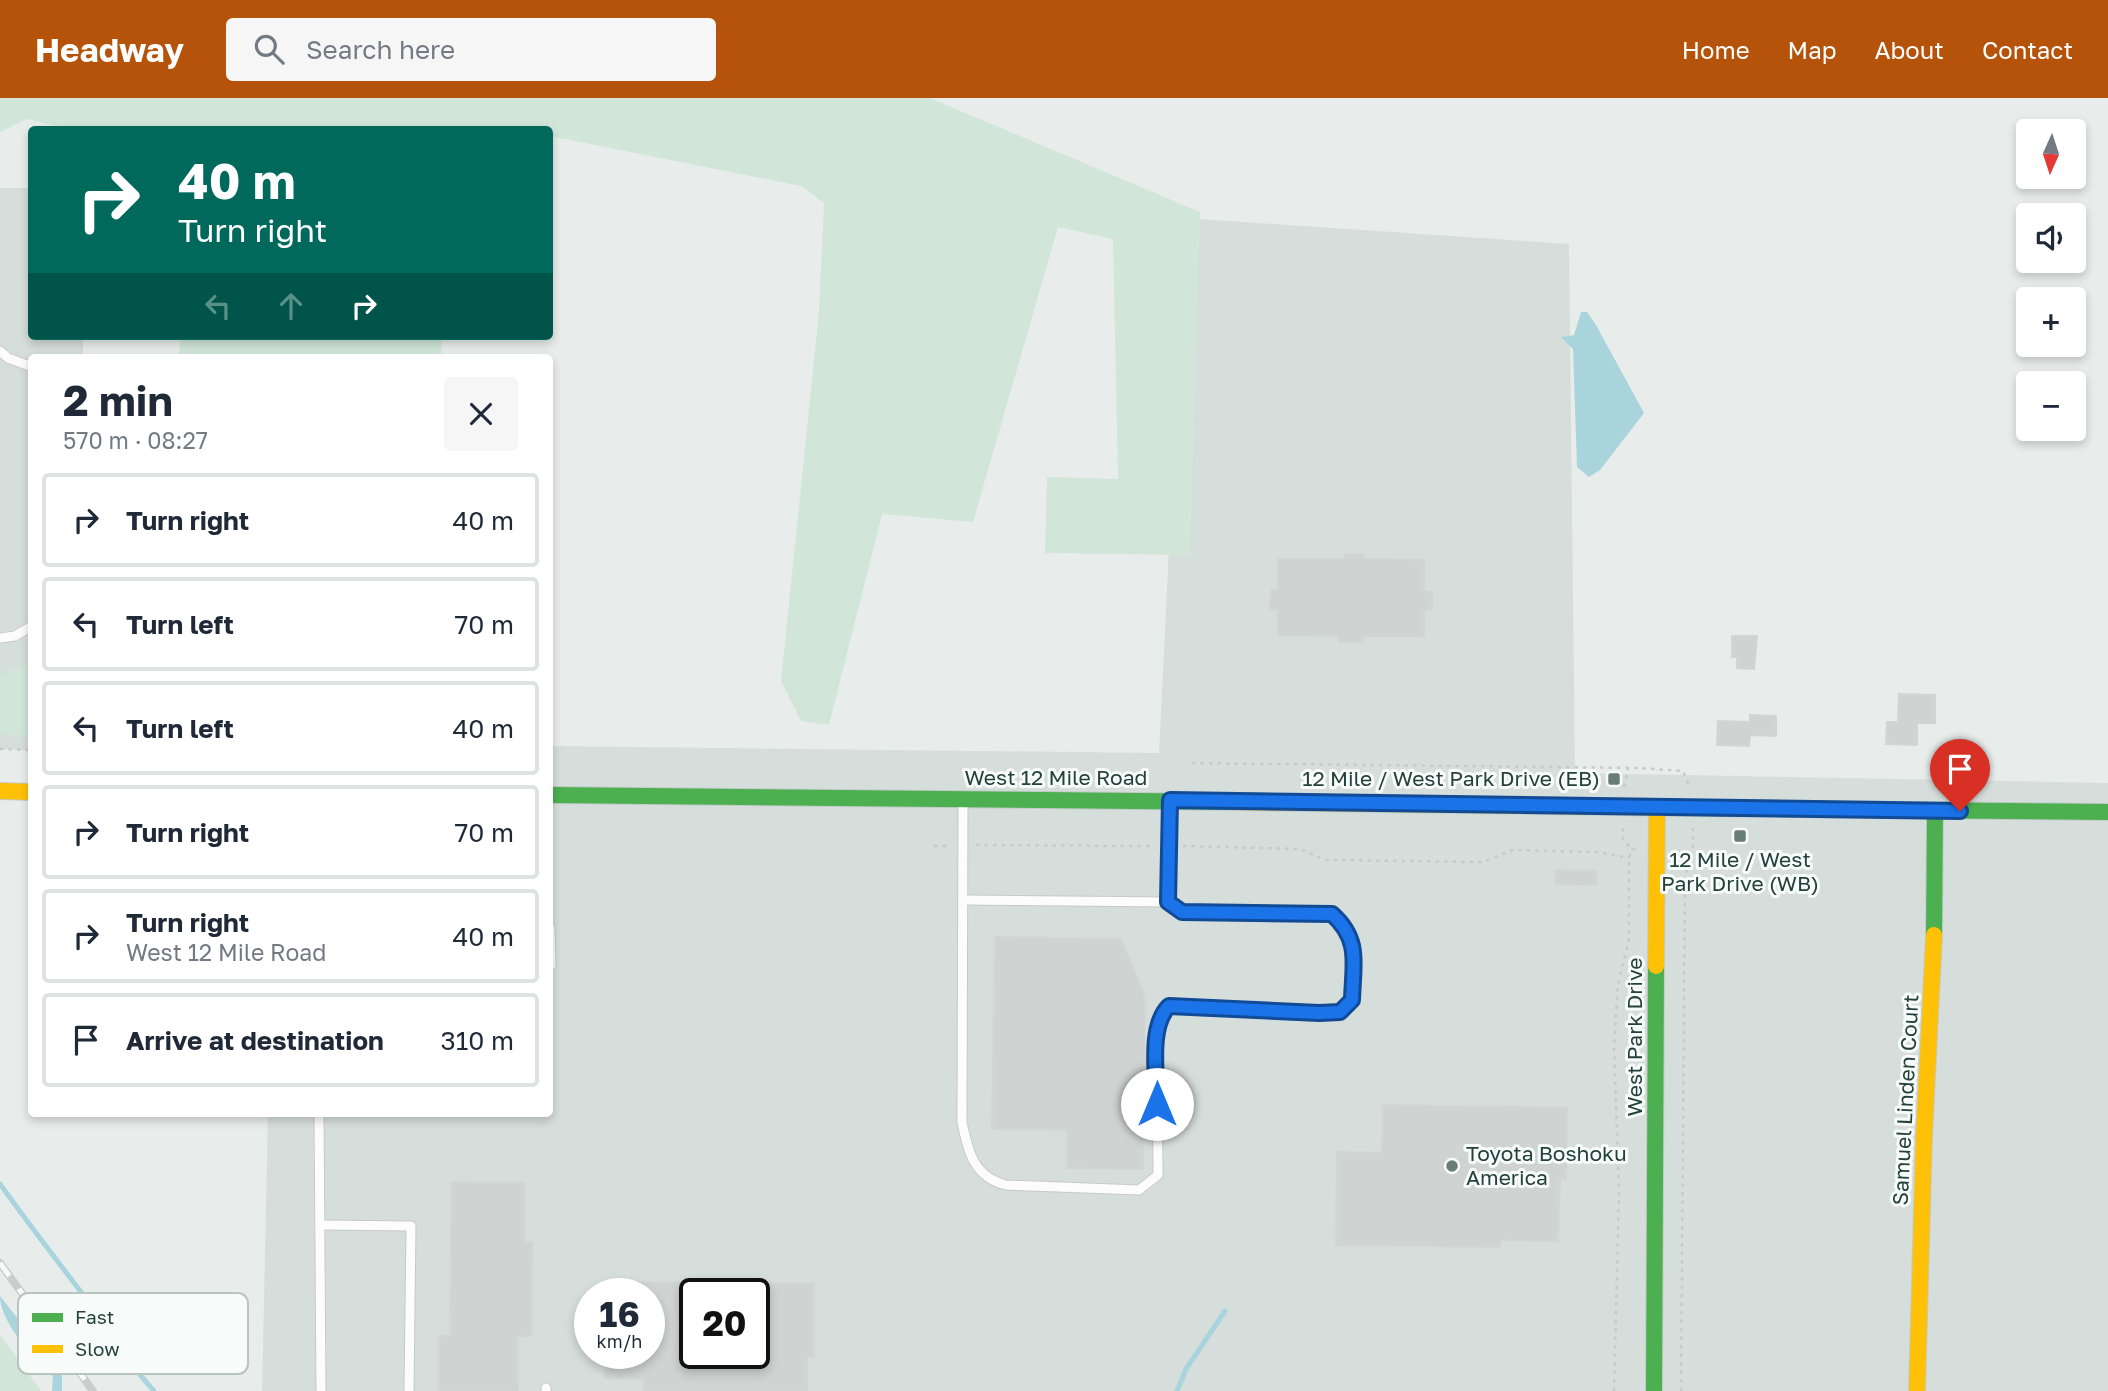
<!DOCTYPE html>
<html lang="en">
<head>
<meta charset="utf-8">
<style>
  body { margin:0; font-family:"Golos Text",sans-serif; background:#f6f6f7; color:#1f2937; height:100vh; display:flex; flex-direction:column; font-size:26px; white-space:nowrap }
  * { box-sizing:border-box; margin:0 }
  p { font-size:23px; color:#747a83 }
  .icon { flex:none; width:38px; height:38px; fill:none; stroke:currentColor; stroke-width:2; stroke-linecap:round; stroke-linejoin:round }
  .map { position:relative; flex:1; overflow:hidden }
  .side { position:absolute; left:28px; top:256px; width:525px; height:763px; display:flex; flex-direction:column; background:#fff; border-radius:7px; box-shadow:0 4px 10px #0003 }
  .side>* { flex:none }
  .banner { position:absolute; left:28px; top:28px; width:525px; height:214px; border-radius:7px; box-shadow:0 4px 10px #0003; background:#00695c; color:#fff; overflow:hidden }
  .needle { width:46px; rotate:183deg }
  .buttons { position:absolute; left:2016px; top:21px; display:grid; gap:14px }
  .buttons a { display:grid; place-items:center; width:70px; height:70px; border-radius:7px; background:#fff; box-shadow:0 4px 10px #0003; font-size:35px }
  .speed { position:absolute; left:574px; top:1180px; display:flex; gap:14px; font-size:35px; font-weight:700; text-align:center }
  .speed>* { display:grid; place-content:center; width:91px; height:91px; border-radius:50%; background:#fff; box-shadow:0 4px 10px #0003; line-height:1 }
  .speed small { font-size:18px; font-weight:400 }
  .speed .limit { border:4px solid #111; border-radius:10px; background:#fff; color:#111 }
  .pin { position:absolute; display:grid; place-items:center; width:60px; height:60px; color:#fff; margin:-72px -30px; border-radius:50% 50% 50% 0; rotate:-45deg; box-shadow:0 0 7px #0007 }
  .pin .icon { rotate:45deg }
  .me { position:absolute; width:77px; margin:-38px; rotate:0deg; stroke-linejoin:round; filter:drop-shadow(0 0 5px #0008) }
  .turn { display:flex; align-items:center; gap:24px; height:147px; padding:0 35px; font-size:32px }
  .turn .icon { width:91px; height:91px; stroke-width:2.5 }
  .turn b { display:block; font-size:49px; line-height:60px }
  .lanes { display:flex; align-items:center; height:66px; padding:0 35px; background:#0003; justify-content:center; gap:35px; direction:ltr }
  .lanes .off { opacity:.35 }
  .round { display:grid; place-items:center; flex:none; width:74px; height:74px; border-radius:7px; background:#f6f6f7 }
  .summary { display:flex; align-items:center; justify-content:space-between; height:119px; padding:0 35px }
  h1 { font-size:42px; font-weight:700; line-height:52px }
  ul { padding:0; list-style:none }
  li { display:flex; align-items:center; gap:21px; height:94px; margin:0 14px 10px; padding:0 21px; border:4px solid #e0e1e3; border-radius:7px }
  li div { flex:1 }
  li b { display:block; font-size:26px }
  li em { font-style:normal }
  header { display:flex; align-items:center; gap:42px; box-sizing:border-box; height:98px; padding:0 35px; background:#b45309; color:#fff }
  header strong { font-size:33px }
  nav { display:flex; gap:38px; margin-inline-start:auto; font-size:24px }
  .search { width:490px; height:63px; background:#f6f6f7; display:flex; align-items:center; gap:18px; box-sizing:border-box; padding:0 24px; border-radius:7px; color:#747a83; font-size:26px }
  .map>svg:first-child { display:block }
  .built { fill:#d6dedb; fill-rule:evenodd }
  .green { fill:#d1e6d8 }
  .water { fill:#a9d4db }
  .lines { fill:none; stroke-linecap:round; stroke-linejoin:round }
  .stream { stroke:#a9d4db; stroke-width:5 }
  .building { fill:#cfd4d2; stroke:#d1d6d4; stroke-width:2; fill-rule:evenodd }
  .lane-casing { stroke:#c5cac8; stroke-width:11 }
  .fast-casing { stroke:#c3cbc8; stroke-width:18 }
  .slow-casing { stroke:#c3cbc8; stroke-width:18 }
  .path { stroke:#c3ccca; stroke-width:2.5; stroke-dasharray:3.5 5; stroke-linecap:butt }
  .lane { stroke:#fcfcfc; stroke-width:9 }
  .fast { stroke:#4caf50; stroke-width:16 }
  .slow { stroke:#ffc107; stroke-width:16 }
  .rail-casing { stroke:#c9cdcc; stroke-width:8 }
  .rail { stroke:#f7fbf9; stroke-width:5; stroke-dasharray:16; stroke-linecap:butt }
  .route-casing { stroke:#114b97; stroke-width:18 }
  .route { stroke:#1a73e8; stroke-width:12 }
  .poi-dot { fill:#697e78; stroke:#f7fbf9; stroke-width:2.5 }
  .labels { text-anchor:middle; stroke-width:6; stroke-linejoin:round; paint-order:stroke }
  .street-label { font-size:21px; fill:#24423a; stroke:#f7fbf9 }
  .poi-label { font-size:21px; fill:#24423a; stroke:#f7fbf9; text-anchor:end }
  .key { fill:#f7fbf9; stroke:#b8c4c0; stroke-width:2 }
  .key-label { font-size:19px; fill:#24423a }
</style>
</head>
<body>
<header>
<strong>Headway</strong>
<div class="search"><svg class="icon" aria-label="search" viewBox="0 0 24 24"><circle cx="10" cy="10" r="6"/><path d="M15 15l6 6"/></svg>Search here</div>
<nav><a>Home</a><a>Map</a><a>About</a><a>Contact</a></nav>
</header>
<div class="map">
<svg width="2108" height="1293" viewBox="0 0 2108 1293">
  <rect width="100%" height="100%" fill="#e8edeb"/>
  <g class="built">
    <polygon points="0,90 31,90 32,238 83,238 83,259 32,259 31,652 0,651"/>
    <path d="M1185,120l384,26 6,529 533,10v608h-1846l6,-278h282v-367l609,7zM590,1195h59v60h-59zM695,1195h59v60h-59z"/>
  </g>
  <g class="green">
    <polygon points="0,0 930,0 1200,114 1190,457 1045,455 1047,379 1118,381 1113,141 1058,129 973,424 882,416 829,627 801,623 781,583 819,214 824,105 801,88 550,38 550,32 74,32 27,21 0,34"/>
    <polygon points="181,238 442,238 441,259 178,259"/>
    <polygon points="31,563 31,638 0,636 0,578"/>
    <polygon points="0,1236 41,1293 0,1293"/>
  </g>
  <g class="water">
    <polygon points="1581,214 1587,214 1596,227 1644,315 1600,372 1589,379 1577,369 1573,251 1561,239 1574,237"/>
    <path d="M0,1198l62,79v16h-10l1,-15c-19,-17 -53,-54 -53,-80z"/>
  </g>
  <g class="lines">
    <g class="stream">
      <path d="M0,1086c27,38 56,75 84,112 24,31 43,66 70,95"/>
      <polyline points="1177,1293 1186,1271 1225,1213"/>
    </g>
  </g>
  <g class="building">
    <polygon points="1345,456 1363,456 1363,461 1424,462 1424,494 1432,494 1432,512 1424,512 1424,538 1363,538 1363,544 1339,544 1339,538 1278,537 1278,511 1270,511 1271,492 1278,492 1278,461 1345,461"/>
    <polygon points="1732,538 1757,538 1754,571 1737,570 1737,559 1732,559"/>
    <polygon points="1899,596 1935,597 1935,625 1917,625 1917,647 1886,646 1887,624 1898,624"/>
    <polygon points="1750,617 1776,618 1776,638 1750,637 1749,648 1717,647 1718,623 1750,624"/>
    <polygon points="1556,772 1596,773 1596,787 1556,786"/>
    <polygon points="995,839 1121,841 1145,899 1143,1071 1067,1070 1067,1032 992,1031"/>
    <polygon points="1383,1007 1567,1010 1566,1081 1560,1081 1558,1143 1500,1142 1500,1149 1336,1147 1337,1054 1382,1055"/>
    <polygon points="452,1084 524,1085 524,1144 532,1144 531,1238 518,1238 518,1293 439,1293 439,1238 450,1238"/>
    <path d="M607,1184l207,2v73h-7v34h-163v-13h-39l1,-25h43v-60h-43zM695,1195h59v60h-59z"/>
  </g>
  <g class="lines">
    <defs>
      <g id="lane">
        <polyline points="0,253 8,260 32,269"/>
        <polyline points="0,540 15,538 32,528"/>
        <path d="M963,704l-1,320c6,30 12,55 44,63l133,5 19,-15 -1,-142 3,-18 9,-9 150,7 21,-1 12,-12c1,-35 9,-60 -20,-86l-150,-2 -14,-10 2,-100"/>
        <polyline points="963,802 1168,804"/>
        <polyline points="550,829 551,867"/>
        <polyline points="319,1015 321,1293"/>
        <polyline points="322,1127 411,1128 409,1293"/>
        <polyline points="546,1290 546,1293"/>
      </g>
      <g id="fast">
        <polyline points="550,697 1233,704"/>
        <polyline points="1689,710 2108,714"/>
        <polyline points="1934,837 1935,713"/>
        <polyline points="1654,1293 1656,868"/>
      </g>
      <g id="slow">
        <polyline points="0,693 32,694"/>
        <polyline points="1233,704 1689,710"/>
        <polyline points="1656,868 1657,711"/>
        <polyline points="1917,1293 1924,1038 1934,837"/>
      </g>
    </defs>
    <use href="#lane" class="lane-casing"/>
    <use href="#fast" class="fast-casing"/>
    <use href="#slow" class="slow-casing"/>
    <g class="path">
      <polyline points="0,651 32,652"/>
      <polyline points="1192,665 1638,670 1683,673 1689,688"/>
      <polyline points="1624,689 1628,671"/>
      <polyline points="1623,730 1623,741 1632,751"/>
      <polyline points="976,747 1155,748"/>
      <polyline points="934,748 949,748"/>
      <polyline points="1183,748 1300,751 1325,762 1483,764 1512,752 1598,754 1629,760"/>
      <polyline points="1676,753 1690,753"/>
      <polyline points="1614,1293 1619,1094 1614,949 1618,887 1629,841 1629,760 1632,751 1638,752"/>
      <polyline points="1681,1293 1685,780 1693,748 1693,730"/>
    </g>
    <use href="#lane" class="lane"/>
    <use href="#fast" class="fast"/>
    <use href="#slow" class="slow"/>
    <defs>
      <polyline id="rail" points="0,1165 93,1293"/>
    </defs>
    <use href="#rail" class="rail-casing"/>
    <use href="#rail" class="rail"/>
  </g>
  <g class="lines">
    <defs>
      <path id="route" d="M1157,1006c0,-28 -9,-77 12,-98l150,7 21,-1 12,-12c1,-36 9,-60 -20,-86l-150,-2 -14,-10 2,-102 790,11"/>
    </defs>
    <use href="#route" class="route-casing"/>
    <use href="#route" class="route"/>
  </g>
  <g class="poi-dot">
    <rect x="1607" y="674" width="14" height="14" rx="3.5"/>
    <rect x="1733" y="731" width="14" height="14" rx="3.5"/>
    <circle cx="1452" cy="1068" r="7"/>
  </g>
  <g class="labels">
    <g class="street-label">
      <text x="1056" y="687">West 12 Mile Road</text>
      <text transform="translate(1635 939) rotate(-90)" y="7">West Park Drive</text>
      <text transform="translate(1906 1002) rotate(-87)" y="7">Samuel Linden Court</text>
    </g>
    <g class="poi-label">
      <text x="1600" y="688">12 Mile / West Park Drive (EB)</text>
      <text x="1740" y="769" text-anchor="middle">12 Mile / West<tspan x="1740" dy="24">Park Drive (WB)</tspan></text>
      <text x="1466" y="1063" text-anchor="start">Toyota Boshoku<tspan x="1466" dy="24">America</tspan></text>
    </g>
  </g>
  <rect x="18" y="1195" width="230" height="81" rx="10" class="key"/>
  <rect x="32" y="1215" width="31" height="9" fill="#4caf50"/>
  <rect x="32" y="1247" width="31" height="8" fill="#ffc107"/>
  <g class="key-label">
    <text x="75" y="1226">Fast</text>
    <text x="75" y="1258">Slow</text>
  </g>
</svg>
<div class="buttons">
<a><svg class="needle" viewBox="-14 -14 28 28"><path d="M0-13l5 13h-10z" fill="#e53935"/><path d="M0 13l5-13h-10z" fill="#747a83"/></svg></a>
<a><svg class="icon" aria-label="sound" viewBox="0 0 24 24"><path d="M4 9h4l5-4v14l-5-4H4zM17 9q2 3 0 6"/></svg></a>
<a>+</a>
<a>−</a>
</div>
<div class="speed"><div>16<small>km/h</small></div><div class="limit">20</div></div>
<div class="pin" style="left:1960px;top:713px;background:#d93025"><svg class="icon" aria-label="arrive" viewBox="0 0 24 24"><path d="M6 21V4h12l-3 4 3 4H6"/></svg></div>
<svg class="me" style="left:1157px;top:1006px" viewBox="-20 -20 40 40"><circle r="19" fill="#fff"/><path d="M0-13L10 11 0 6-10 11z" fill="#1a73e8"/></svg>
<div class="banner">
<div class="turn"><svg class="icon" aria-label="right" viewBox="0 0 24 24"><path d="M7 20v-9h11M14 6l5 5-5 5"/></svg><div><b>40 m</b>Turn right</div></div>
<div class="lanes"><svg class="icon off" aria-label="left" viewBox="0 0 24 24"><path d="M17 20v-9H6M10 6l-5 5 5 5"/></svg><svg class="icon off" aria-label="ahead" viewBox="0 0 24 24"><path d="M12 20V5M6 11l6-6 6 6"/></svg><svg class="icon" aria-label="right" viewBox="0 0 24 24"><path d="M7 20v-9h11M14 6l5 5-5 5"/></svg></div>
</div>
<section class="side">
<div class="summary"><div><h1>2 min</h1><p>570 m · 08:27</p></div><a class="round"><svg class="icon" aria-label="close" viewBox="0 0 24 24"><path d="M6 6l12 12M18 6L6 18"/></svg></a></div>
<ul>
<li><svg class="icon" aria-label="right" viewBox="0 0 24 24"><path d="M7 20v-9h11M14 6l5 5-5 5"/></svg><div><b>Turn right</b></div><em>40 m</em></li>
<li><svg class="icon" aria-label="left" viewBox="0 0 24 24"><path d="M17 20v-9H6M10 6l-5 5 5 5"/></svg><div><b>Turn left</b></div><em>70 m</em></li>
<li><svg class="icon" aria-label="left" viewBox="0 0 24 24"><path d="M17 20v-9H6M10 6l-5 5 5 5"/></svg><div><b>Turn left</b></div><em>40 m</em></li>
<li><svg class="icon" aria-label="right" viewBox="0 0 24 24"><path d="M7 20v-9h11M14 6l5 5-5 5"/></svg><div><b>Turn right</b></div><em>70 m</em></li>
<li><svg class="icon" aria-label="right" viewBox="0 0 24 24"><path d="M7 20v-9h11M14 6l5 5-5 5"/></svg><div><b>Turn right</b><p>West 12 Mile Road</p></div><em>40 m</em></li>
<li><svg class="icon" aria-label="arrive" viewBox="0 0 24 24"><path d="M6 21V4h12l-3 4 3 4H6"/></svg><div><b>Arrive at destination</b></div><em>310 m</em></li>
</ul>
</section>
</div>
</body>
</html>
